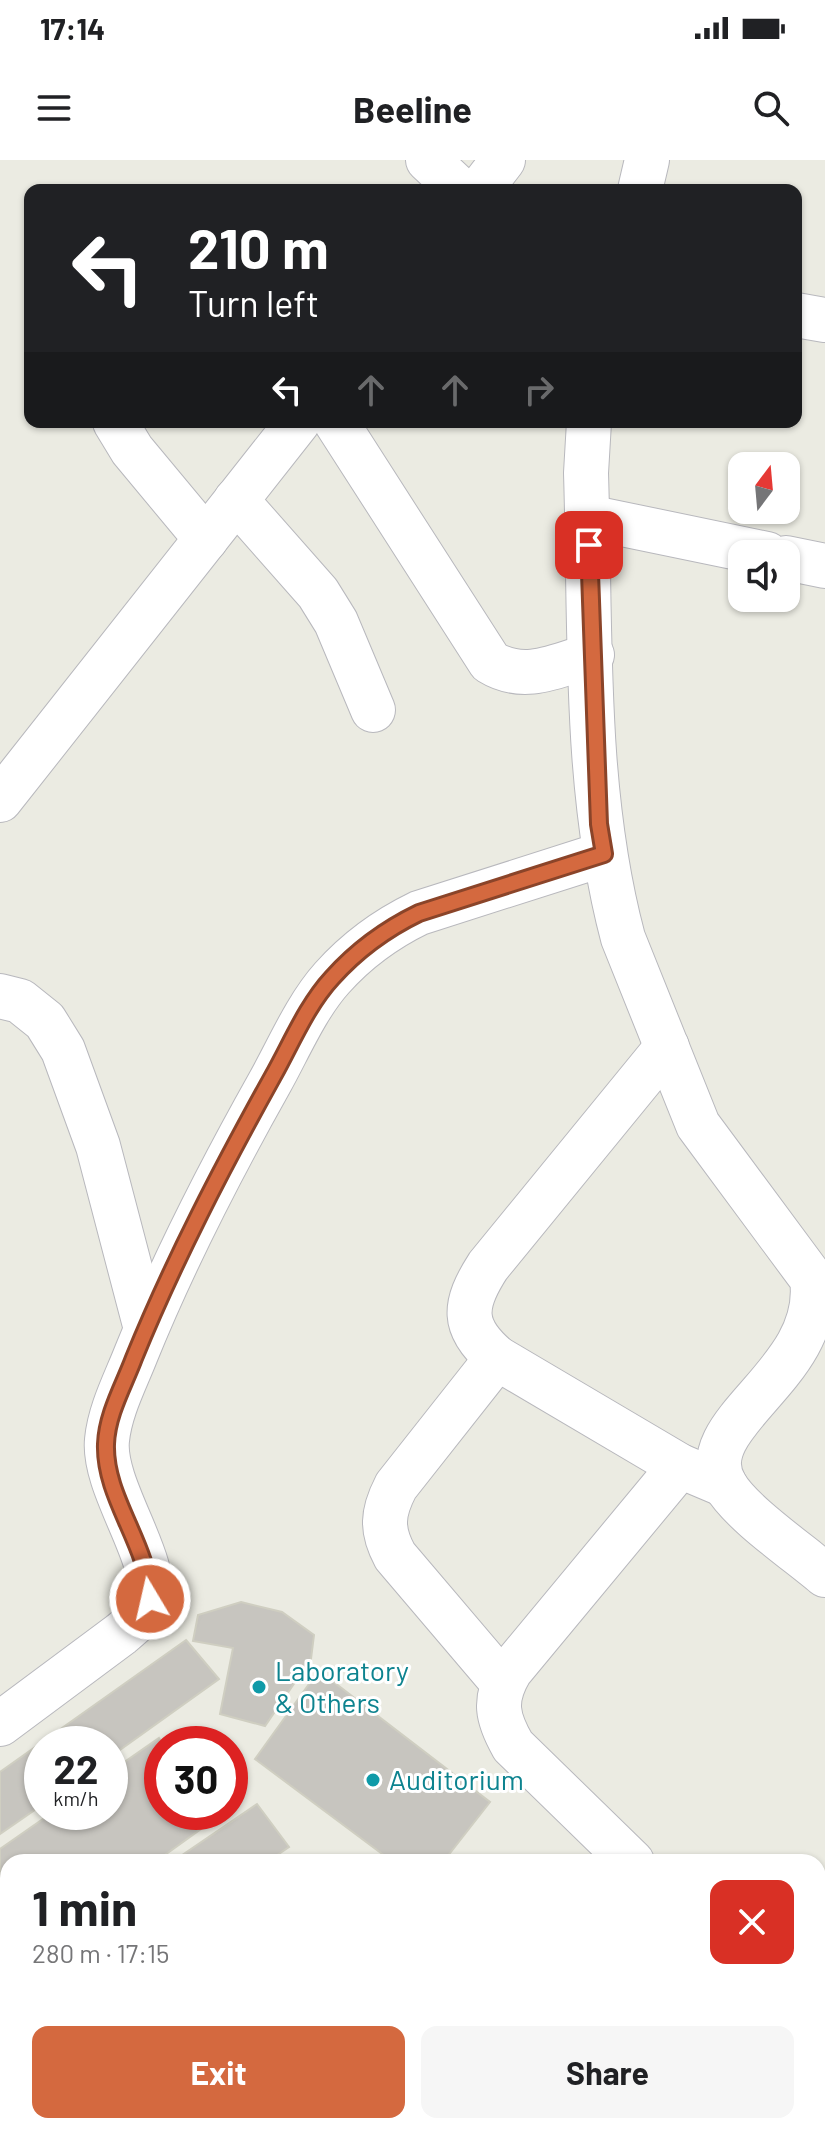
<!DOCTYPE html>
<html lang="en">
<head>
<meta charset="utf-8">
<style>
  body { margin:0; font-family:Barlow,sans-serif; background:#f6f6f6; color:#202124; height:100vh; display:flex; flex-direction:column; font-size:30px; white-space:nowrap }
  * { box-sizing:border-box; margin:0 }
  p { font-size:26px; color:#757577 }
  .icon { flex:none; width:44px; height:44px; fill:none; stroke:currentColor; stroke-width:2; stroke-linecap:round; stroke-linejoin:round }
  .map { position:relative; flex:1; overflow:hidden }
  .details { position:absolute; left:0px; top:1694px; width:826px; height:280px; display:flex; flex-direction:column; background:#fff; border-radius:24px 24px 0 0; box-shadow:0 2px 6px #0004 }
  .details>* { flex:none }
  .top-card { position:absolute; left:24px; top:24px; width:778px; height:244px; border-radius:16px; box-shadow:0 2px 6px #0004; background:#202124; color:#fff; overflow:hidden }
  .needle { width:52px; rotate:16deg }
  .controls { position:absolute; left:728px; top:292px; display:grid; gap:16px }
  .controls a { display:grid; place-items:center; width:72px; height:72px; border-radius:16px; background:#fff; box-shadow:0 2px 6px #0004; font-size:40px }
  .speed { position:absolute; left:24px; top:1566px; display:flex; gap:16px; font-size:40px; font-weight:700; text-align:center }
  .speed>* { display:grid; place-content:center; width:104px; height:104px; border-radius:50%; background:#fff; box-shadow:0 2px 6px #0004; line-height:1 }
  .speed small { font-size:20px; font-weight:400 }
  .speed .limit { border:12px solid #d22; background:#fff; color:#111 }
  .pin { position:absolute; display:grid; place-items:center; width:68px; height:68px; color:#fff; margin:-34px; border-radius:16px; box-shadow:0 4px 12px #0006 }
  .me { position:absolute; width:88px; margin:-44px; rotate:351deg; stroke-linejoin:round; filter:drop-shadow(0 0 6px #0008) }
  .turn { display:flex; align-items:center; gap:28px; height:168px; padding:0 32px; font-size:36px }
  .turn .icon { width:104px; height:104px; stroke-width:2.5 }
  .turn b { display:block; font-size:56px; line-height:68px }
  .lanes { display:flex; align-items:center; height:76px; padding:0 32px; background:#0003; justify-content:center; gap:40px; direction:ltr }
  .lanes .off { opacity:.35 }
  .round { display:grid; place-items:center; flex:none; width:84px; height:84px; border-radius:16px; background:#f6f6f6 }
  .headline { display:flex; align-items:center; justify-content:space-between; height:136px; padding:0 32px }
  h1 { font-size:48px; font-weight:700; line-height:60px }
  .primary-button { display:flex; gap:16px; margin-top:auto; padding:16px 32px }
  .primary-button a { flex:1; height:92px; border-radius:16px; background:#d4693f; color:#fff; font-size:32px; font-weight:700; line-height:92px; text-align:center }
  .primary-button a+a { background:#f6f6f6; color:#202124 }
  .status { display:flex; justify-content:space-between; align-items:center; height:56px; padding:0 40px; background:#fff; direction:ltr }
  .status svg { height:22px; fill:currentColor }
  header { display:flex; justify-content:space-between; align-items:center; height:104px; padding:0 32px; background:#fff; font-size:36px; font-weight:700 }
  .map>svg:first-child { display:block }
  .green { fill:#c1e0c8 }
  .building { fill:#c7c5bf; stroke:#cfcec1; stroke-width:2 }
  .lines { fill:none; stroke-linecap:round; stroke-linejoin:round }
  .minor-casing { stroke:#b8b8bd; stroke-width:46 }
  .minor { stroke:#fff; stroke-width:44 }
  .route-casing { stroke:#8a4429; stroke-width:20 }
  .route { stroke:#d4693f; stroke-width:14 }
  .culture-dot { fill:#0f9aa8; stroke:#fff; stroke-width:3 }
  .labels { text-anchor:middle; stroke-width:6; stroke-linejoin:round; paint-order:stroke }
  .culture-label { font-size:28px; fill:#0d838f; stroke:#fff; text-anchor:start }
</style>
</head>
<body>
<div class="status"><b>17:14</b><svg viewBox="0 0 49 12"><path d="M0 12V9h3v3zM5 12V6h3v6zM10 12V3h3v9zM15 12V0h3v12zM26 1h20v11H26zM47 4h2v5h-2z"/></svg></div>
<header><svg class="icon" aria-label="menu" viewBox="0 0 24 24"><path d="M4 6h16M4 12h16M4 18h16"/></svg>Beeline<svg class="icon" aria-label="search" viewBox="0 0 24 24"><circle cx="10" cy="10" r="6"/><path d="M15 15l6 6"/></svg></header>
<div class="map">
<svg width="825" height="1974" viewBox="0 0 825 1974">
  <rect width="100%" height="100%" fill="#ebebe2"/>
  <polygon class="green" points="98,1966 396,1966 386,1974 104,1974"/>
  <g class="building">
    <polygon points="241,1442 282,1452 314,1475 311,1499 265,1566 220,1554 233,1488 193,1481 198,1455"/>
    <polygon points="186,1480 219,1519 110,1597 110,1584 42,1584 42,1645 0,1674 0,1612"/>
    <polygon points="314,1517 331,1520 490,1642 443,1702 393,1702 255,1599"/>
    <polygon points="159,1578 163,1584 162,1652 210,1652 215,1659 155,1702 8,1702 8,1767 0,1756 0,1689 53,1652 110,1652 110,1612"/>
    <polygon points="257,1644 289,1687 267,1702 172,1702"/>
    <polygon points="0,1780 8,1791 8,1849 1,1855"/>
    <polygon points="8,1860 8,1895 7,1896 0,1888 0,1866"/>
    <polygon points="8,1903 8,1949 0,1937 0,1908"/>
    <polygon points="438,1966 496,1966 501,1974 427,1974"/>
  </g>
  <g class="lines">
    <defs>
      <g id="minor">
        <polyline points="428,0 460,30"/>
        <polyline points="480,30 503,0"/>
        <polyline points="640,30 647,0"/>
        <polyline points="796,155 825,160"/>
        <polyline points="115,262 132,290 206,379"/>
        <path d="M336,262l154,240c34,21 66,4 102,-7"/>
        <path d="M589,262l-3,51c5,154 -3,315 37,465l75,187 114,154c13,96 -123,144 -87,206 16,28 73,67 100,90"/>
        <polyline points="236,340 318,433 336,462 373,550"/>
        <polyline points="588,357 767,394"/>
        <polyline points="786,398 825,406"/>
        <polyline points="0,640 298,262"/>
        <polyline points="0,836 20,841 45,861 63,890 98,986 146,1169"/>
        <path d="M667,887l-179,219c-25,39 -27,61 9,92l183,108 45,19"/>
        <path d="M497,1198l-101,128c-14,27 -15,44 -1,70l108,127"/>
        <path d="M0,1564l121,-90c12,-10 22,-18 27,-32 15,-37 -46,-114 -41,-162 3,-30 18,-58 29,-86 38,-94 84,-183 134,-272 19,-34 36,-75 62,-104 25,-28 54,-49 87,-65l185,-59"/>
        <path d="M632,1702l-119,-116c-16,-28 -20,-46 -3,-75l170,-205"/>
        <polyline points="818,1859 825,1864"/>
      </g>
    </defs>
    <use href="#minor" class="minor-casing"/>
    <use href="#minor" class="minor"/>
  </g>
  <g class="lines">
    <defs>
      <path id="route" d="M150,1439c-1,-54 -46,-101 -44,-155 1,-30 18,-59 28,-86 40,-98 88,-190 139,-282 18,-32 34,-71 59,-98 25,-28 54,-49 87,-65l185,-59 -5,-30 -10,-279"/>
    </defs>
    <use href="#route" class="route-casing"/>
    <use href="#route" class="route"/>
  </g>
  <g class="culture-dot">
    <circle cx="259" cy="1527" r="8"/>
    <circle cx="373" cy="1620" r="8"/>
  </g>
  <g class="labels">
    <g class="culture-label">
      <text x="275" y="1521">Laboratory<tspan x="275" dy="32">&amp; Others</tspan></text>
      <text x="389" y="1630">Auditorium</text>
    </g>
  </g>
</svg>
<div class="controls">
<a><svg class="needle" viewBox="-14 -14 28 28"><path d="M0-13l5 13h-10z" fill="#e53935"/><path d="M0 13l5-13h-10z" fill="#757577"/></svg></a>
<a><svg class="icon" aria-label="sound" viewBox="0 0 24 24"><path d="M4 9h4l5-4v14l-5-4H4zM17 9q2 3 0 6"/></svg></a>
</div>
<div class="speed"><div>22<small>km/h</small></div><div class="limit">30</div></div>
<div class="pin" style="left:589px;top:385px;background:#d93025"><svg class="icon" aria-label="arrive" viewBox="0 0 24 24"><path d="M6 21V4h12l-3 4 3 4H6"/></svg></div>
<svg class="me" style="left:150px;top:1439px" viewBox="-20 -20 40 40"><circle r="17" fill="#d4693f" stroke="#fff" stroke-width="3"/><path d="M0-11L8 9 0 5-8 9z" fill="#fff"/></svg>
<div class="top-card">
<div class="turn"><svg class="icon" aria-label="left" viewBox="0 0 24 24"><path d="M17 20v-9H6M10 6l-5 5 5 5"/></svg><div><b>210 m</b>Turn left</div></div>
<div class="lanes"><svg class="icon" aria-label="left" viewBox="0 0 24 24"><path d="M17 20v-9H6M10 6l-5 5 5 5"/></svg><svg class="icon off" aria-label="ahead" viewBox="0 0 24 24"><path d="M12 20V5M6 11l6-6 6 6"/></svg><svg class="icon off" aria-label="ahead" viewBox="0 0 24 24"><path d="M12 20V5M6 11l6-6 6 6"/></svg><svg class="icon off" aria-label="right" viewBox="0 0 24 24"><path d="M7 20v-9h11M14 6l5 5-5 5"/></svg></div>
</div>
<section class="details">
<div class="headline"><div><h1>1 min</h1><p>280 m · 17:15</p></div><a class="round" style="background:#d93025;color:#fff"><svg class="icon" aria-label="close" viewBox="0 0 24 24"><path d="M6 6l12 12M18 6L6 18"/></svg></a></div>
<div class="primary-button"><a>Exit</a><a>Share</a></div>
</section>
</div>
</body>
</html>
